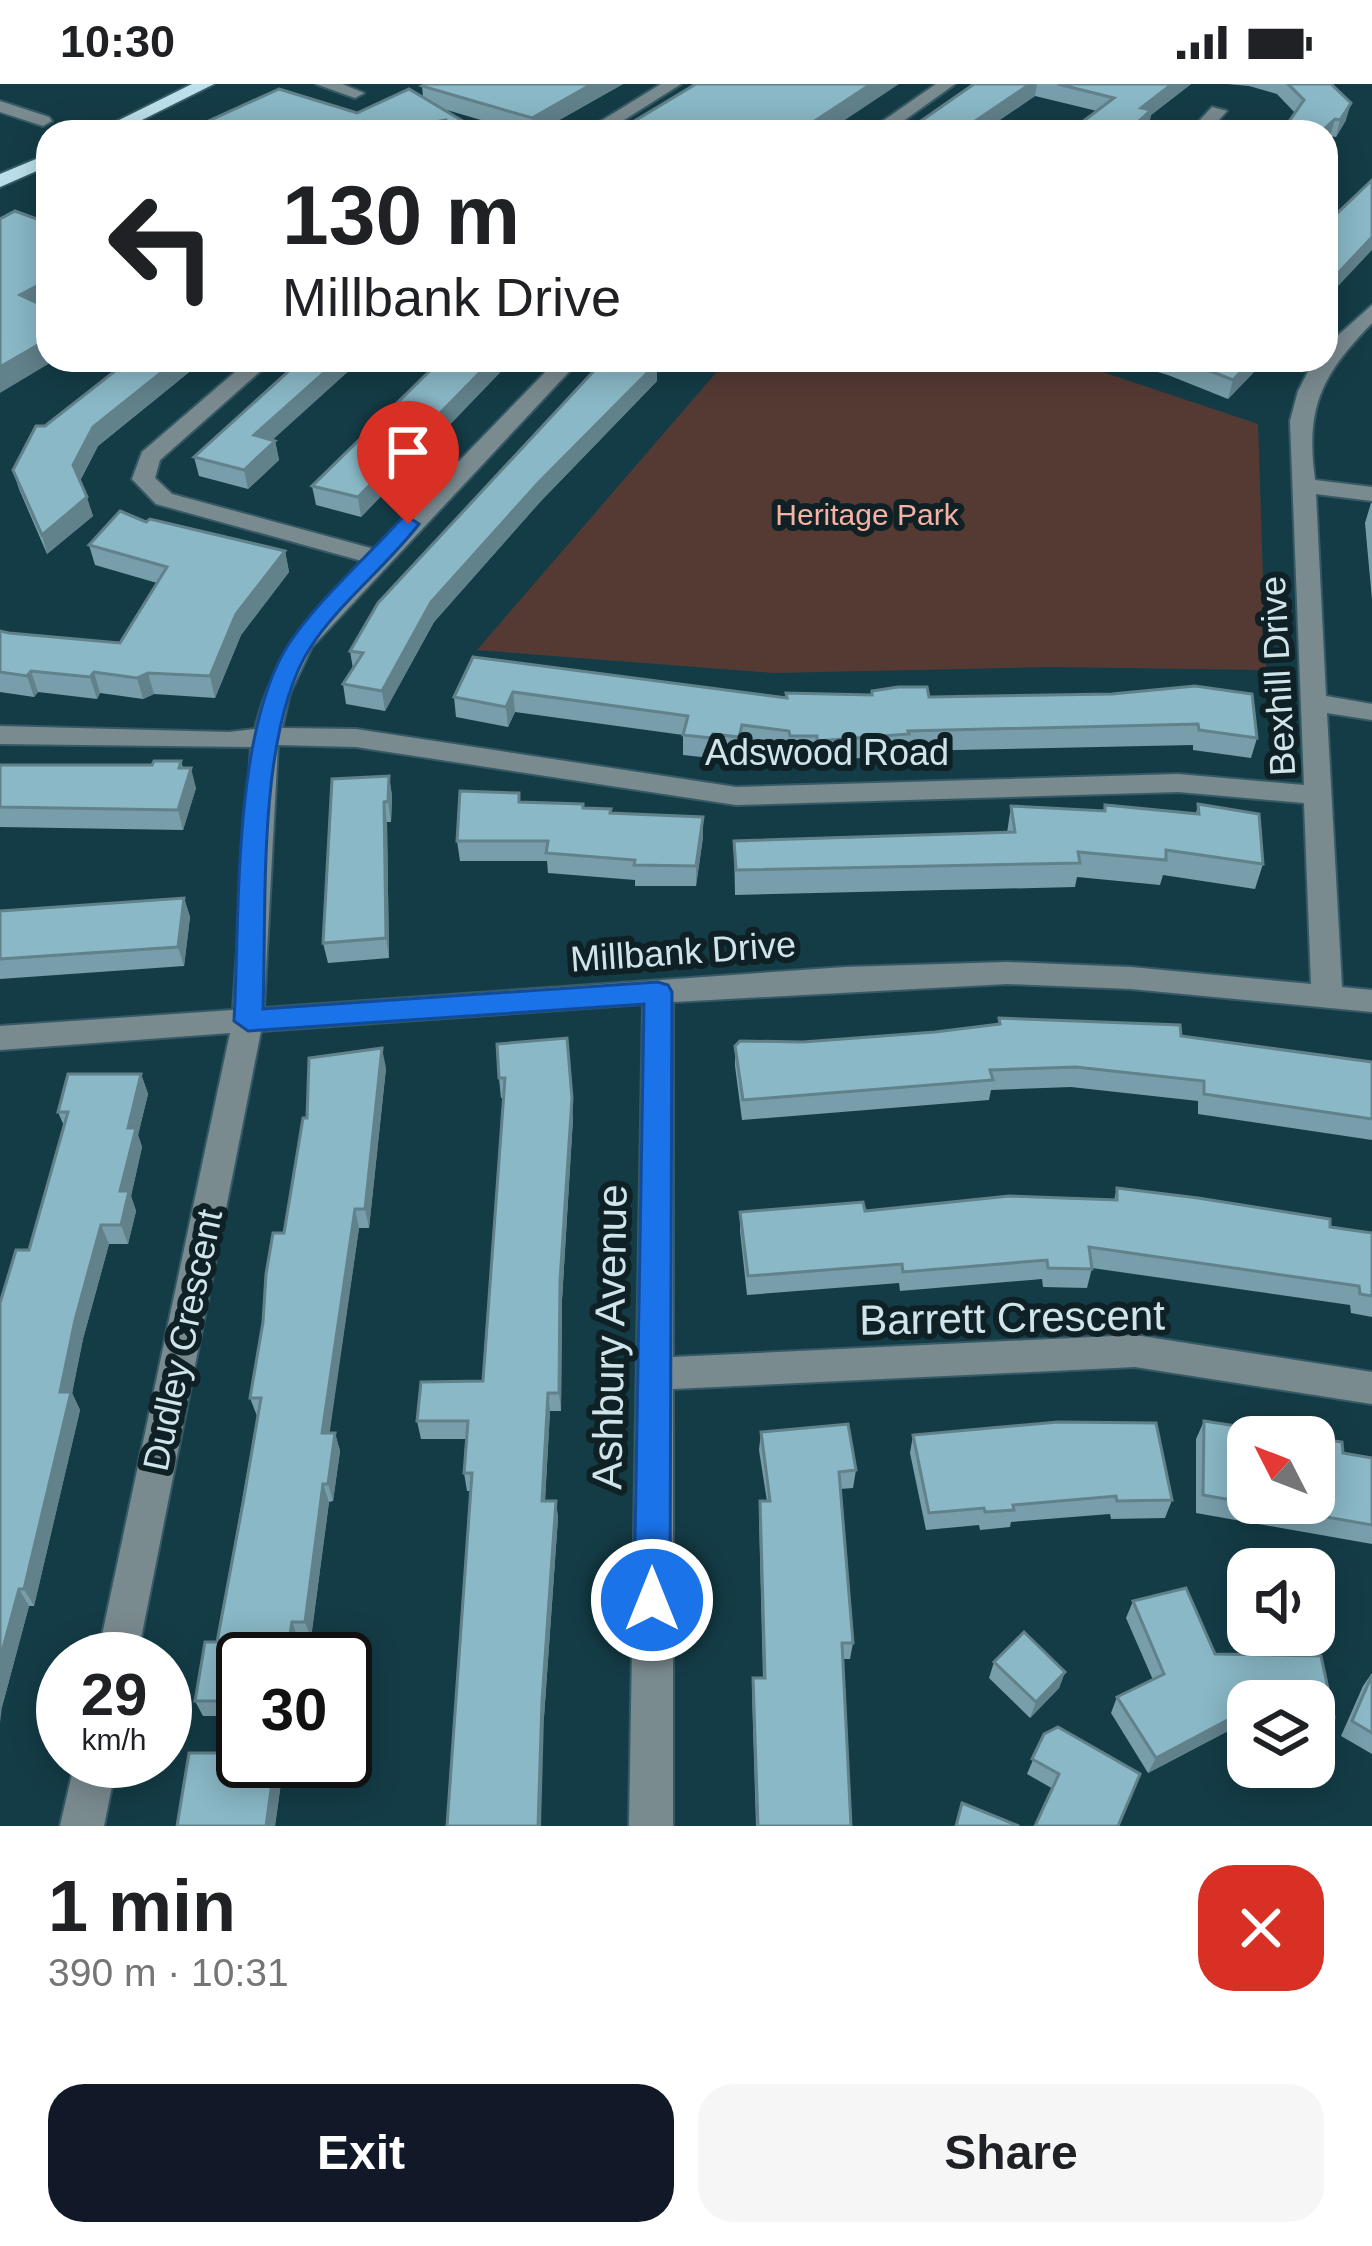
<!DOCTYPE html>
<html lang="en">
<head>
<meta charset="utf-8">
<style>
  body { margin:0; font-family:Helvetica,sans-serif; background:#f6f6f6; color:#202124; height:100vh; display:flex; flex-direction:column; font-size:45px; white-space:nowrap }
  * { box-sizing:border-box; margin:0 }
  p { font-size:39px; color:#757577 }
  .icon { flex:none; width:66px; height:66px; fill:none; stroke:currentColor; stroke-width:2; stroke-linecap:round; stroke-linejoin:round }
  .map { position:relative; height:1742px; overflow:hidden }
  .drawer { display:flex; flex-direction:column; background:#fff; flex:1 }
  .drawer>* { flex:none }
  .banner { position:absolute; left:36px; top:36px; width:1302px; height:252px; border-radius:36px; box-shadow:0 6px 30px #0003; background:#fff; color:#202124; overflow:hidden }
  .needle { width:78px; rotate:312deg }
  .controls { position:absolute; left:1227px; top:1332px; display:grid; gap:24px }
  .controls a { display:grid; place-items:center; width:108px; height:108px; border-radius:24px; background:#fff; box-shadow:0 6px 30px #0003; font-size:60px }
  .speed { position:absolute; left:36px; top:1548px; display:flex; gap:24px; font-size:60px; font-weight:700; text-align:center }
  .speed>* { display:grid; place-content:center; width:156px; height:156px; border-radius:50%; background:#fff; box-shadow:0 6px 30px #0003; line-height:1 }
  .speed small { font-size:30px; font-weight:400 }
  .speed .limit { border:6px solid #111; border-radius:18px; background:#fff; color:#111 }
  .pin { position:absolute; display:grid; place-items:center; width:102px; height:102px; color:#fff; margin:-123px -51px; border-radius:50% 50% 50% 0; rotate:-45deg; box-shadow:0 0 12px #0007 }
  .pin .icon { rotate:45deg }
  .me { position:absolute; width:132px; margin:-66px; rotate:0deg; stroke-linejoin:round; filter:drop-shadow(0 0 9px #0008) }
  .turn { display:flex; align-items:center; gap:42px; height:252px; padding:0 48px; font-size:54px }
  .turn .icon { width:156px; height:156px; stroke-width:2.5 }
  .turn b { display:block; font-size:84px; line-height:102px }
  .round { display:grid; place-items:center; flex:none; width:126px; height:126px; border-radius:36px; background:#f6f6f6 }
  .headline { display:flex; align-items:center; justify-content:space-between; height:204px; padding:0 48px }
  h1 { font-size:72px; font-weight:600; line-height:90px }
  .primary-button { display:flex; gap:24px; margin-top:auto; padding:24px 48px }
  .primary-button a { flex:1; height:138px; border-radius:36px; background:#111827; color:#fff; font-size:48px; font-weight:600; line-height:138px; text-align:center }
  .primary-button a+a { background:#f6f6f6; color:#202124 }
  .status { display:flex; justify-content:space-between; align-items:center; height:84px; padding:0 60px; background:#fff; direction:ltr }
  .status svg { height:33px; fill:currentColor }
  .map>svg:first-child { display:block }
  .green { fill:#553a34 }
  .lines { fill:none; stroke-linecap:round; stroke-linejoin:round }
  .minor-casing { stroke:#365a65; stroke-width:4 }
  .major-casing { stroke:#365a65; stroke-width:4 }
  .minor { fill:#7a8b90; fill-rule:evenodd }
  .major { fill:#bce0eb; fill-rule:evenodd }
  .wall { fill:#779eaa }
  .shaded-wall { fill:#61818b }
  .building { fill:#8ab8c6; stroke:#61818b; stroke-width:3 }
  .route { fill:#1a73e8; stroke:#114b97; stroke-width:3 }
  .labels { text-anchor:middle; stroke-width:12; stroke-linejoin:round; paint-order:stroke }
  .far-park-label { font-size:30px; fill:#f6b1a3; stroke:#102125 }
  .street-label { font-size:36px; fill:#d0e5eb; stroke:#102125 }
  .near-street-label { font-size:42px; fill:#d0e5eb; stroke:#102125 }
</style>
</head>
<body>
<div class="status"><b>10:30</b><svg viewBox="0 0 49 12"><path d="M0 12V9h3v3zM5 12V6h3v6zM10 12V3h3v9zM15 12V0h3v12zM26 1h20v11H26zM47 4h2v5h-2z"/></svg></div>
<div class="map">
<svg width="1372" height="1742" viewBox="0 0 1372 1742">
  <rect width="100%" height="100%" fill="#143c47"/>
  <polygon class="green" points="727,276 1067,276 1258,340 1266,586 1049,583 774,589 477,566"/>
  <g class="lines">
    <defs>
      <g id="minor">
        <polygon points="316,0 342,0 364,9 355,14"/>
        <polygon points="661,0 681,0 605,48 583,48"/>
        <polygon points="936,0 955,0 888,48 867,48"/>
        <polygon points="0,17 49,33 52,37 43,42 0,28"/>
        <polygon points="1212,23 1227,27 1208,48 1189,48"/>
        <path d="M1372,221v18c-50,52 -67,83 -57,157l57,7v14l-56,-7 10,202 46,8v16l-45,-7 15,274 30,3v22l-241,-23 -124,-5 -334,18v355l462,-22 237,37v32l-237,-37 -462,22v437h-44l14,-822 -382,27 -124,628h-40l133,-626 -230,17v-24l233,-16 18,-263 -251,-3v-18l229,6 26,-3c17,-71 57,-117 107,-168l-206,-57 -24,-25 10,-27 107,-92h24l-113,100 -5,18 17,16 202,55 183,-189h23l-268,287 -22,46 -8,35 74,1 380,58 442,-13 126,11 -14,-364 8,-30 16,-31h12v-14zM278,661l78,2 380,58 442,-13 126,11 7,181 -180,-17 -124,-5 -162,5 -581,41z"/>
        <polygon points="75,1677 117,1677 104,1742 60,1742"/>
      </g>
      <g id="major">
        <polygon points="192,0 214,0 118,48 95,48"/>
        <polygon points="48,70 48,82 0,103 0,90"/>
      </g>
    </defs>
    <use href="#minor" class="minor-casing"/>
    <use href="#major" class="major-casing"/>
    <use href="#minor" class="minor"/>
    <use href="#major" class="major"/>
  </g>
  <g class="wall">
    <polygon points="426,0 623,0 538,48 522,48 440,24 481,48 184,48 357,29 423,13 422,2"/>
    <polygon points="974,0 1191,0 1151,31 1148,43 1144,48 1069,48 1097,27 1035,12 982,48 905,48"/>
    <polygon points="1227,0 1331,0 1346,36 1336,53 1330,52 1326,56 1326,48 1283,48 1295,29 1277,10 1249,2"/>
    <polygon points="129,276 204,276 98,362 80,397 93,432 47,470 19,405 13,386 45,342"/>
    <polygon points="441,276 512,276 361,433 316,421 312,402"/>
    <polygon points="1117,276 1257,276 1254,288 1228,315 1168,291"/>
    <polygon points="657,286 657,297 540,418 434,538 385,627 346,620 343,600 353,585 350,567"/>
    <polygon points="273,356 275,357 279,376 248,405 199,392 194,373"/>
    <polygon points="1371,419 1372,419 1372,516 1365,439"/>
    <polygon points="146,438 285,467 289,488 241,551 215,614 154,610 143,615 100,609 97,615 38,608 34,613 0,608 0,547 9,549 120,559 157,499 95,481 89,461"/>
    <polygon points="473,573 786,614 1112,610 1257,654 1251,674 1193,666 1193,661 907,667 906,671 816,677 815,672 789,672 788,667 742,661 738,674 712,670 711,674 683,671 683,651 515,628 508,643 456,633 454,613"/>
    <polygon points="181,677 183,684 196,704 183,746 0,743 0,681 152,681"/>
    <polygon points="389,692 392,712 391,738 387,738 389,874 328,879 323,859"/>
    <polygon points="520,718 583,724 611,729 703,733 703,753 696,802 635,802 635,796 548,789 547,777 460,777 457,757"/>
    <polygon points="1198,720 1263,780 1255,805 1163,791 1160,801 1077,793 1075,803 735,811 734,757 1007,749 1011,722 1103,727 1105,721 1196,729"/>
    <polygon points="184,814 190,833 184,882 0,895 0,827"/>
    <polygon points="999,934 1181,952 1372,978 1372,1056 1198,1030 1198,1017 1071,1003 991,1006 989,1016 742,1036 735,982 735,962 935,948 998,941"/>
    <polygon points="497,960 573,1034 562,1216 561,1327 550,1327 545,1417 556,1417 558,1434 544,1633 471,1407 467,1407 464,1389 466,1355 421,1355 417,1337 483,1297 503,1014 501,1014 499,994"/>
    <polygon points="386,984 369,1144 359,1144 329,1349 335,1349 340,1367 333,1417 329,1418 311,1554 298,1554 294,1575 243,1575 243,1677 284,1677 275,1742 177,1742 236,1669 240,1632 203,1632 195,1617 217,1558 257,1332 250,1314 307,1034"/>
    <polygon points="141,990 148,1010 138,1051 142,1063 131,1112 136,1127 128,1160 109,1160 83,1255 72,1309 80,1326 34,1522 29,1522 2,1623 29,1166 64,1042 58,1028"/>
    <polygon points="1117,1104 1372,1149 1372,1233 1351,1229 1350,1221 1092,1184 1087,1204 1043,1203 1042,1195 900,1207 899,1199 747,1211 740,1147 740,1128 865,1127 1114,1116"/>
    <polygon points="1204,1337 1343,1369 1372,1374 1372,1460 1196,1429 1196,1355"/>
    <polygon points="761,1348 856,1386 853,1404 840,1405 853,1559 850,1575 842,1575 851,1742 756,1742 752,1610 753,1594 763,1594 759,1434 760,1417 767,1417 759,1366"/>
    <polygon points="913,1351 1172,1416 1165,1434 1111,1435 1110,1430 1011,1438 1010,1443 980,1446 979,1441 926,1446 910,1369"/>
    <polygon points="1186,1504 1215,1570 1321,1572 1334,1633 1324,1649 1314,1649 1314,1617 1248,1617 1248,1647 1228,1647 1148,1689 1111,1629 1117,1613 1153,1596 1126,1534 1133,1517"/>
    <polygon points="994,1578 1065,1588 1059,1604 1030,1634 989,1594"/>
    <polygon points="1372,1589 1372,1670 1341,1652 1363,1602"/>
    <polygon points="1044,1650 1118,1742 1027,1690"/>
  </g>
  <g class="shaded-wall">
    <polygon points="592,0 623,0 538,48 533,48 532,34"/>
    <polygon points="871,0 899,0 827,48 798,48"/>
    <polygon points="1030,0 1037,0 1035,12 982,48 959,48"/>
    <polygon points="1172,0 1191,0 1151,31 1148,43 1144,48 1127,48 1141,24"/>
    <polygon points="1351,19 1346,36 1336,53 1340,36"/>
    <polygon points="1335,35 1330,52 1326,56 1326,48 1321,48"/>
    <polygon points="446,36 448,48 381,48"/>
    <polygon points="1372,153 1372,166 1326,215 1326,202"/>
    <polygon points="48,196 48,220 25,233 20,211"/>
    <polygon points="48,255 48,276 55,276 0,309 0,283"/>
    <polygon points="177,276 204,276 98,362 78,400 73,381 93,343"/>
    <polygon points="338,276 361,276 257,370 254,351"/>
    <polygon points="492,276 512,276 361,433 358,413"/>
    <polygon points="648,276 666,276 657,286 657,297 540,418 434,538 385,627 382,607 431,518"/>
    <polygon points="1252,276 1257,276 1254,288 1228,315 1233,296"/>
    <polygon points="275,357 279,376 248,405 244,386"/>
    <polygon points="87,413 93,432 47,470 42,451"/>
    <polygon points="285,467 289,488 241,551 215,614 210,592 236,530"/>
    <polygon points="31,587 38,608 34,613 27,592"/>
    <polygon points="94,588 100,609 97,615 90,593"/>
    <polygon points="148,589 154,610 143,615 137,594"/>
    <polygon points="513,608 515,628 508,643 506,623"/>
    <polygon points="742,641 742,661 738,674 739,653"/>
    <polygon points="191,684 196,704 183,746 178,726"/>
    <polygon points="389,692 392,712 391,738 388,717"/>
    <polygon points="384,718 387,738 389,874 386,854"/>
    <polygon points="703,733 703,753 696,802 696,782"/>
    <polygon points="184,814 190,833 184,882 178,863"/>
    <polygon points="382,964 386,984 369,1144 365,1125"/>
    <polygon points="141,990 148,1010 138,1051 142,1063 131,1112 136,1127 128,1160 121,1141 120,1107 128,1044"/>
    <polygon points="572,1014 573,1034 562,1216 561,1327 559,1309 560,1197"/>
    <polygon points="355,1125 359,1144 327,1367 322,1349"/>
    <polygon points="101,1141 109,1160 83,1255 72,1309 80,1326 34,1522 24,1505 60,1308 75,1236"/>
    <polygon points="548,1309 550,1327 544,1434 542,1417"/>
    <polygon points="335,1349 340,1367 333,1417 328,1400"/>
    <polygon points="323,1400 329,1418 311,1554 305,1538"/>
    <polygon points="556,1417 558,1434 544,1633 541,1742 538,1742 542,1617"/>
    <polygon points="19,1505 29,1522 2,1623 0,1639 0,1575"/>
    <polygon points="292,1538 298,1554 294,1575 286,1575"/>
    <polygon points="1065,1588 1059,1604 1030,1634 1036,1618"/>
    <polygon points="1237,1631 1228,1647 1148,1689 1156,1674"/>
    <polygon points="275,1677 284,1677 275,1742 266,1742"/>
  </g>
  <g class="building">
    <polygon points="426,0 592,0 532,34 422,2"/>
    <polygon points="696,0 871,0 798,48 616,48"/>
    <polygon points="974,0 1030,0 959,48 905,48"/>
    <polygon points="1058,0 1172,0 1141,24 1151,26 1127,48 1069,48 1114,14"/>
    <polygon points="1288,0 1331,0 1351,19 1340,36 1335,35 1321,48 1291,48 1283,46 1304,16"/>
    <polygon points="279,5 357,29 409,5 481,48 453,48 446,36 381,48 184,48"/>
    <polygon points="1259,42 1282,48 1252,48"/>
    <polygon points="1372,96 1372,153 1326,202 1326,140"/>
    <polygon points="15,127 48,139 48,196 20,211 48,224 48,255 0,283 0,135"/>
    <polygon points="129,276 177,276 93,343 73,381 87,413 42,451 13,386 36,342 45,342"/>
    <polygon points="301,276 338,276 254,351 275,357 244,386 194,373"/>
    <polygon points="441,276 492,276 358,413 312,402"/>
    <polygon points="604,276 648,276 657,279 538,399 431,518 382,607 343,600 363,569 350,567 378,519"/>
    <polygon points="1182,276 1252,276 1233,296"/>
    <polygon points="120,427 146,438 150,435 285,467 236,530 210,592 148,589 137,594 94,588 90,593 31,587 27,592 0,588 0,547 9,549 120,559 167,483 89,461"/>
    <polygon points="473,573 787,614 786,609 872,611 872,607 898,603 927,603 929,613 1112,610 1195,602 1252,610 1257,654 1199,646 1198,640 908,647 909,650 817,657 817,652 790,652 789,647 742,641 739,653 713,650 712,654 683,651 688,632 513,608 506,623 454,613"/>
    <polygon points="154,677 181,677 179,684 191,684 178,726 0,723 0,681 152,681"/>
    <polygon points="389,692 388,717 384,718 386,854 323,859 332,695"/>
    <polygon points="460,707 519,709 519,718 583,720 583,724 611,725 610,729 703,733 696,782 634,781 635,776 546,769 548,757 457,757"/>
    <polygon points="1198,720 1259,730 1263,780 1166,766 1166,776 1078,768 1080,779 736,786 734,757 1015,748 1011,722 1105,727 1105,721 1199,730"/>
    <polygon points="184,814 178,863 0,875 0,827"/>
    <polygon points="999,934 1180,941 1181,952 1372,978 1372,1035 1204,1010 1204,997 1076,983 990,986 993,996 743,1016 735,962 740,957 803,958 935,948 1000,940"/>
    <polygon points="567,954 572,1014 560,1197 559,1309 548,1309 542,1417 556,1417 542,1617 538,1742 447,1742 472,1389 464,1389 468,1337 417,1337 421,1298 483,1297 505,994 499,994 497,960"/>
    <polygon points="382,964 365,1125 355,1125 322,1349 335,1349 328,1400 323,1400 305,1538 292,1538 286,1575 243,1575 243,1677 275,1677 266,1742 177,1742 189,1669 236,1669 242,1617 195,1617 205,1558 217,1558 243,1419 261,1314 250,1314 263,1238 266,1190 273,1149 284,1149 303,1034 307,1034 309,974"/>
    <polygon points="68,990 141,990 128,1044 136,1044 120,1107 129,1107 121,1141 101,1141 75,1236 60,1308 71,1308 24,1505 19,1505 0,1575 0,1219 16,1166 29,1166 68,1028 58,1028"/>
    <polygon points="1117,1104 1198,1114 1330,1135 1330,1143 1372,1149 1372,1212 1360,1210 1359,1202 1089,1163 1092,1185 1048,1184 1047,1176 903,1188 902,1180 748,1192 740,1128 863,1118 865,1127 1009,1112 1117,1116"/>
    <polygon points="1204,1337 1307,1353 1248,1353 1248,1419 1203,1411"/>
    <polygon points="1058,1338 1156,1339 1172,1416 1117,1417 1116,1412 1013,1421 1014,1426 985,1428 984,1424 929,1429 913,1351"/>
    <polygon points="848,1340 856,1386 839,1388 853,1559 842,1559 851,1742 758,1742 753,1594 765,1594 760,1417 770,1417 761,1348"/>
    <polygon points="1314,1354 1342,1358 1343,1369 1372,1374 1372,1441 1248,1419 1314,1419"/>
    <polygon points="1186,1504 1215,1570 1321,1572 1334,1633 1314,1633 1314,1617 1248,1617 1248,1632 1237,1631 1156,1674 1117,1613 1164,1590 1133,1517"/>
    <polygon points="1024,1548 1065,1588 1036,1618 994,1578"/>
    <polygon points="1372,1591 1372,1649 1352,1637"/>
    <polygon points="1058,1643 1140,1690 1118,1742 1035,1742 1059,1690 1032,1675 1044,1650"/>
    <polygon points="962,1719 1019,1742 956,1742"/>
  </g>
  <path class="route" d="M408,433l11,7c-33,43 -80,79 -109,124 -54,85 -43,260 -47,361l395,-27 10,3 4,7 -2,608 -5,12 -13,5 -13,-5 -5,-12 10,-596 -396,27 -14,-10c6,-105 -2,-292 56,-379 30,-44 75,-83 111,-123z"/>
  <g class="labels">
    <g class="far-park-label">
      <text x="867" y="441">Heritage Park</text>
    </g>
    <g class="street-label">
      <text transform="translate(1277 592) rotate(-93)" y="13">Bexhill Drive</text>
      <text x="827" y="681">Adswood Road</text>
      <text transform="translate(683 867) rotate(-4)" y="13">Millbank Drive</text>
      <text transform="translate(182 1256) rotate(-78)" y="13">Dudley Crescent</text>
    </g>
    <g class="near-street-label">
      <text transform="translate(1012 1233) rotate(-1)" y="15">Barrett Crescent</text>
      <text transform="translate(609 1253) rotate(-89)" y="15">Ashbury Avenue</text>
    </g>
  </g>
</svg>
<div class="controls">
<a><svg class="needle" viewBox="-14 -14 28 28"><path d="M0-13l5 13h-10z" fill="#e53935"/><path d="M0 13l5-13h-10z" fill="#757577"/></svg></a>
<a><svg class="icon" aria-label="sound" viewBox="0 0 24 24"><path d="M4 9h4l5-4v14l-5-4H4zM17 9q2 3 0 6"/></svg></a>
<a><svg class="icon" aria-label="layers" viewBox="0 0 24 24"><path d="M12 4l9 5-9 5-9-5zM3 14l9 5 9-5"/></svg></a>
</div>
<div class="speed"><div>29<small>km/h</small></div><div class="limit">30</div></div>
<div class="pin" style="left:408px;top:440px;background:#d93025"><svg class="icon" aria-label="arrive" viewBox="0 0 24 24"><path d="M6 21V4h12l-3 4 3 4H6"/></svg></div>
<svg class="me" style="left:652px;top:1516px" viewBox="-20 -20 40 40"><circle r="17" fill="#1a73e8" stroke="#fff" stroke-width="3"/><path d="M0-11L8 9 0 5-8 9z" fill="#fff"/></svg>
<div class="banner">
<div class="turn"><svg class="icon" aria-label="left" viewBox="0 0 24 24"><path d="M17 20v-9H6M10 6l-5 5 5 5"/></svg><div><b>130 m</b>Millbank Drive</div></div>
</div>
</div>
<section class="drawer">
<div class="headline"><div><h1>1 min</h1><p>390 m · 10:31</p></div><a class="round" style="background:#d93025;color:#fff"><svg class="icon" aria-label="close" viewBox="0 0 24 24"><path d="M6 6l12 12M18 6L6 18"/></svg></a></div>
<div class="primary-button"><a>Exit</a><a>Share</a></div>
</section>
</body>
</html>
